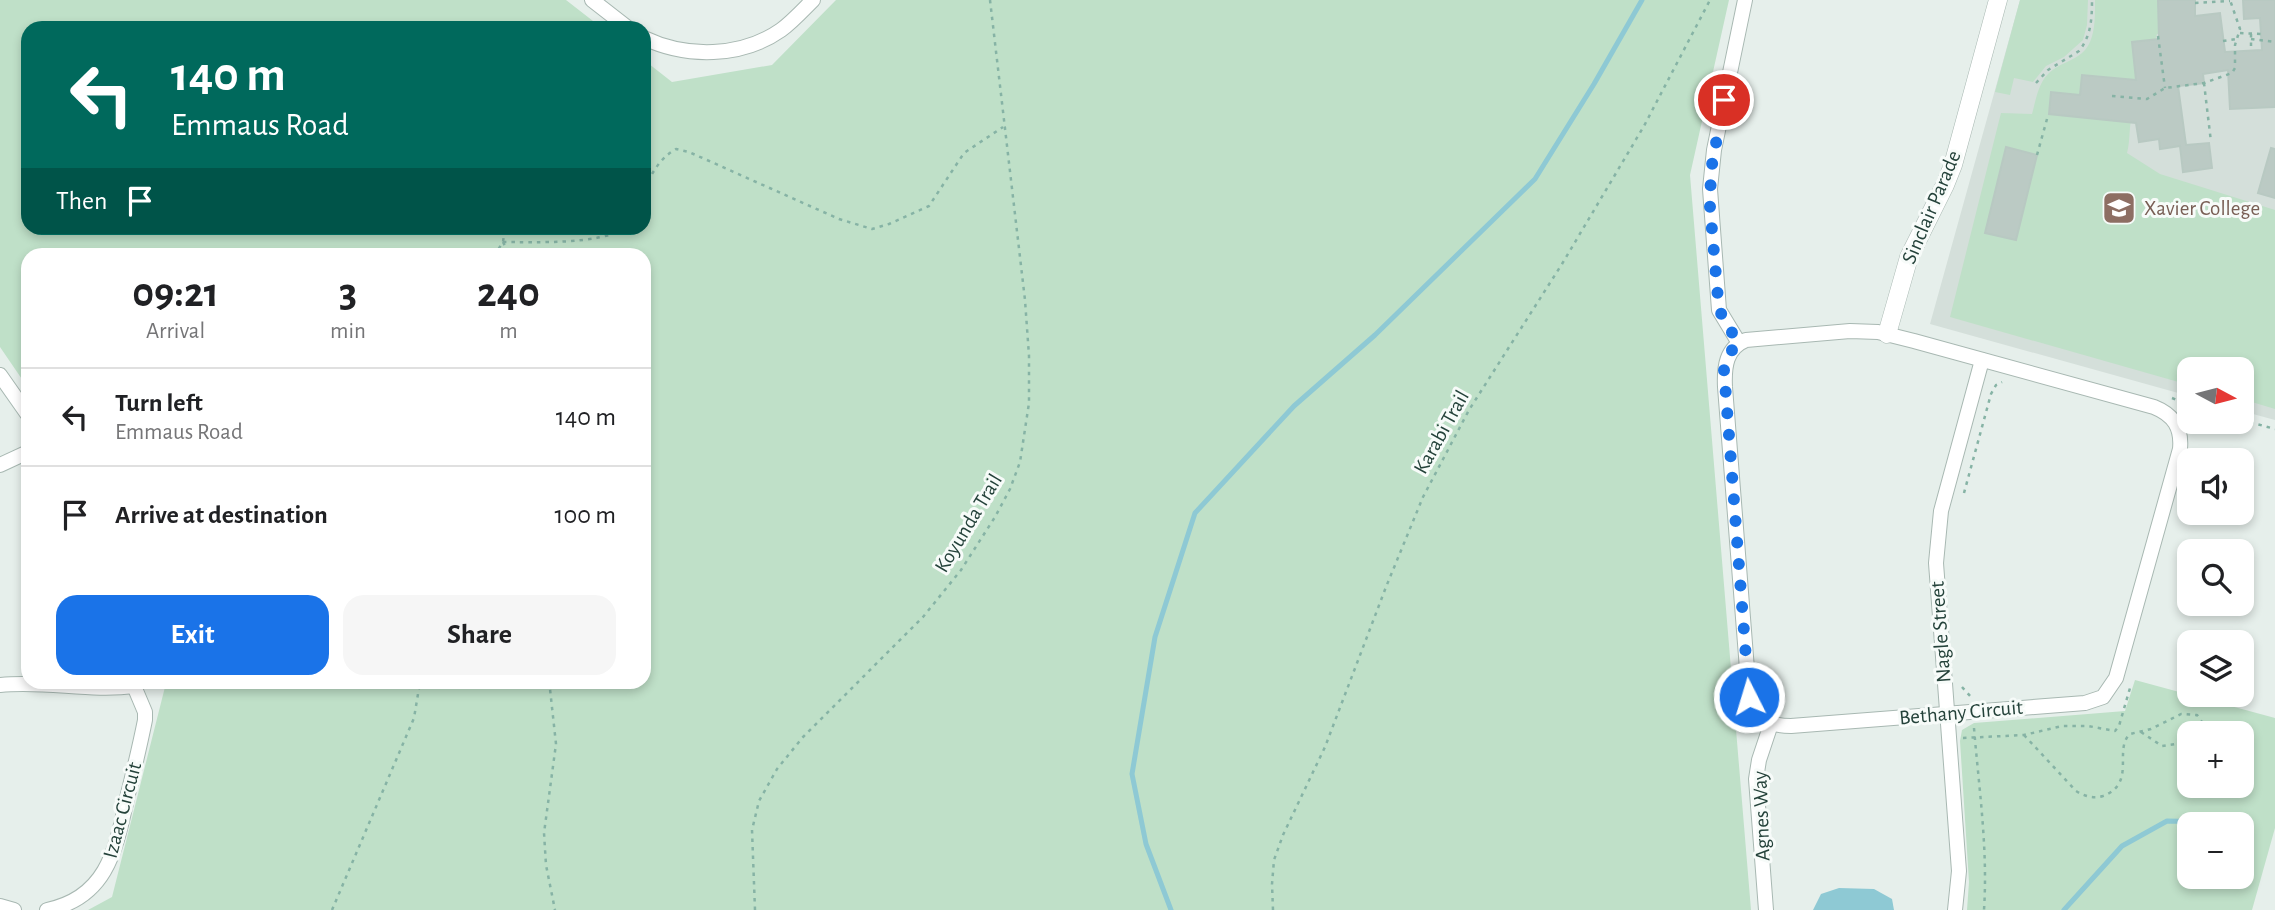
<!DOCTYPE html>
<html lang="en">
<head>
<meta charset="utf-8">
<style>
  body { margin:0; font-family:"Alegreya Sans",sans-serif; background:#f6f6f6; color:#202124; height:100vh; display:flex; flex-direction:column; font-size:26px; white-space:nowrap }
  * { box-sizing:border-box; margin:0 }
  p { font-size:23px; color:#757577 }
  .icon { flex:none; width:38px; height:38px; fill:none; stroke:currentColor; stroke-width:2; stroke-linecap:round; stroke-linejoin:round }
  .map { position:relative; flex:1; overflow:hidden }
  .drawer { position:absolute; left:21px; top:248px; width:630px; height:441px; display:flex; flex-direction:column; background:#fff; border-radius:21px; box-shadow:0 4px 10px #0003 }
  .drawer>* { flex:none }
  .top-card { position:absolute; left:21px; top:21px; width:630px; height:214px; border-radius:21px; box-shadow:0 4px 10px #0003; background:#00695c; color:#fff; overflow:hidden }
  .needle { width:46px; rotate:97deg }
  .buttons { position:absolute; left:2177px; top:357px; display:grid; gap:14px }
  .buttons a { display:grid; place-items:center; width:77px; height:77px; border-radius:14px; background:#fff; box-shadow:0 4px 10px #0003; font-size:35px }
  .pin { position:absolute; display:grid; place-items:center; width:60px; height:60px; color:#fff; margin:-30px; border:4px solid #fff; border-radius:50%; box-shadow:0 2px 7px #0007 }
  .me { position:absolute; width:77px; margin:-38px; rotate:355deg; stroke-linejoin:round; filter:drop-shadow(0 0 5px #0008) }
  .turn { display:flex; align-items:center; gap:24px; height:147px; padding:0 35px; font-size:32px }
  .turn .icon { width:91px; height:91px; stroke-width:2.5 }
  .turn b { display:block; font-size:49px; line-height:60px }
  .then { display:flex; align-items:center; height:66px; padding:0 35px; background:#0003; gap:14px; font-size:26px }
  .eta { display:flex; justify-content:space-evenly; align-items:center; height:119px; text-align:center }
  .eta b { font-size:42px; font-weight:700; line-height:49px }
  .cta { display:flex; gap:14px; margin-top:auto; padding:14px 35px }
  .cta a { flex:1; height:80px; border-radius:21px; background:#1a73e8; color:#fff; font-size:28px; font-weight:700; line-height:80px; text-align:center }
  .cta a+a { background:#f6f6f6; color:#202124 }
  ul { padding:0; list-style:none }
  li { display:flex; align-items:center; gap:21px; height:98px; padding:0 35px; border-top:2px solid #e0e0e0 }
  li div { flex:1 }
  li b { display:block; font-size:26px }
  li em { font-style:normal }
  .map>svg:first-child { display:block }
  .built { fill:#d4dfda }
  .green { fill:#bfe0c8; fill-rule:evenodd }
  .water { fill:#8ec9d4 }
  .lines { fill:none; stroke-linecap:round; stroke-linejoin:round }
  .stream { stroke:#8ec9d4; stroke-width:5 }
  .building { fill:#bbcac4; stroke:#b8c9c2; stroke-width:2 }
  .minor-casing { stroke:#a8b8b2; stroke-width:16 }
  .tertiary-casing { stroke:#a8b8b2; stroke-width:19 }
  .path { stroke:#86b3a5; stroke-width:2.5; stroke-dasharray:3.5 5; stroke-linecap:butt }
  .minor { stroke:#fff; stroke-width:14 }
  .tertiary { stroke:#fff; stroke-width:18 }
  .route { stroke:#1a73e8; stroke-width:12; stroke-dasharray:0 21.6 }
  .labels { text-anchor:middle; stroke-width:6; stroke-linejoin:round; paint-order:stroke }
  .street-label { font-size:21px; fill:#24423a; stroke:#f7fbf9 }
  .education-label { font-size:21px; fill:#785e54; stroke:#f7fbf9; text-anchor:start }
</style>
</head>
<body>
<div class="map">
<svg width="2275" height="910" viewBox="0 0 2275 910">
  <rect width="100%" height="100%" fill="#e6efeb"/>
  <polygon class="built" points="2020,0 2275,0 2275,420 2242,411 2242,369 2189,369 2189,396 1930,324"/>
  <g class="green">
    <polygon points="0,0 566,0 602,28 28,28 28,228 644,228 644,60 672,82 772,65 836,0 1729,0 1690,175 1751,910 88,910 112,897 166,683 644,682 644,256 28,256 28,388 0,347"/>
    <polygon points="2020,0 2088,0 2087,25 2083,40 2064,57 2046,66 2033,82 2014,78 2010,95 1995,92"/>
    <path d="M2095,0h67l2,34h-7c-9,29 -19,57 -26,86 -2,11 -1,22 -4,33l33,21 115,36v199l-33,-10v-30h-53v16l-239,-68 51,-204 31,1c4,-14 6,-31 17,-41 9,-9 24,-12 33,-20 14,-12 13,-36 13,-53z"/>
    <path d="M2135,680l140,38v110l-23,82h-285l2,-28 -9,-141 2,-11 12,-7 151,-12zM2189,733h53v53h-53zM2242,824v53h-53v-53z"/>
  </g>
  <polygon class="water" points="1839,888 1874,889 1892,899 1894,910 1813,910 1821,894"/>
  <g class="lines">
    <g class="stream">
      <polyline points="1171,910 1146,844 1132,774 1155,637 1195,513 1294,406 1375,335 1535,179 1594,84 1642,0"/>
      <polyline points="2064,910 2122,846 2167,821 2217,822"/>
    </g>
  </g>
  <g class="building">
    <polygon points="2158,0 2195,0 2195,16 2220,13 2225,52 2262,50 2260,18 2244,19 2243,0 2275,0 2275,107 2230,109 2228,70 2203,74 2204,83 2178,86 2186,145 2209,143 2212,168 2183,172 2180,146 2160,149 2159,139 2139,142 2136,123 2049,114 2051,92 2080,95 2082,75 2136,80 2132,42 2159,39"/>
    <polygon points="2006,147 2037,155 2016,240 1985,233"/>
    <polygon points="2271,148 2275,149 2275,198 2258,193"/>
  </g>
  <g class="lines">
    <defs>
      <g id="minor">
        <polyline points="592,0 628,28"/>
        <path d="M644,38c42,20 97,20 137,-8 11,-8 22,-20 32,-30"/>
        <path d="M1850,331l28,1 36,9 240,66c20,8 28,21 26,42l-64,229 -13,19 -18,6 -294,23c-31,0 -40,-15 -43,-44l-23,-295c-1,-20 1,-39 21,-47z"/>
        <polyline points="1739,343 1719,310 1710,189 1714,150 1745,0"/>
        <polyline points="0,375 28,415"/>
        <polyline points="0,465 28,452"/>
        <path d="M0,685c45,-5 90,7 134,1"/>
        <polyline points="0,906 14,910"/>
        <path d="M47,910c62,-13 69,-63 81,-116 6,-24 12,-49 17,-74v-8l-11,-26 6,-4"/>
        <polyline points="1766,910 1756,779 1759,760 1771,724"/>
        <polyline points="1955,910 1959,871 1936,563 1941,511 1982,360"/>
      </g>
      <polyline id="tertiary" points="1887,334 1909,257 1945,185 1953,165 1998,0"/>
    </defs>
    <use href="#minor" class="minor-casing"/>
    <use href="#tertiary" class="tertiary-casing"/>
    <g class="path">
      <polyline points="2195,3 2230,1"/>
      <polyline points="2240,33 2261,34"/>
      <polyline points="2251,34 2251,51"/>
      <polyline points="2158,36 2165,88"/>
      <polyline points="2251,39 2275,42"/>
      <polyline points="2223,41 2236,39"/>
      <path d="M2036,83l12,-13 31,-19c12,-15 13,-32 13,-51"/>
      <polyline points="2204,83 2211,142"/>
      <polyline points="2112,96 2147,99 2165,88 2204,83 2232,73 2235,68 2235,45 2240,29 2230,0"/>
      <polyline points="2037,155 2047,119"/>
      <path d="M644,189c8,-16 16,-31 32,-40l13,3 150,67 33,10 17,-5 40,-18 35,-53 39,-26"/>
      <path d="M503,242c30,0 98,3 121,-14"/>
      <polyline points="503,242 510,256"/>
      <polyline points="494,256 503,242 505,228"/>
      <polyline points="2172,398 2189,405"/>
      <polyline points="2242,420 2275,429"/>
      <polyline points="1964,493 1991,394 1996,385 2002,382"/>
      <polyline points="547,682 550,689 556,744 544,833 546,865 555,910"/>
      <polyline points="1962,687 1971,697"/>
      <path d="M1974,728c5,61 14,121 10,182"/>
      <polyline points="2141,732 2162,746 2189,742"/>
      <path d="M2024,735l52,56c8,5 17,8 27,5 34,-13 10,-46 27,-62l21,-5 30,-15 16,1 7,10 2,8"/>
      <polyline points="1963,738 2024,735 2062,726 2088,726 2115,731 2119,726 2130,688"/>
      <polyline points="332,910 414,718 420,682"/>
      <polyline points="755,910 752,830 759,801 777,769 803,737 923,617 961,570 995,517 1010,489 1020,462 1029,403 1029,356 1025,300 990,0"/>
      <polyline points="1273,910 1272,884 1274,860 1283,835 1325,747 1386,587 1423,497 1469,410 1562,264 1644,126 1710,0"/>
    </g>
    <use href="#minor" class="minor"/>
    <use href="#tertiary" class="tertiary"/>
  </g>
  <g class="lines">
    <polyline class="route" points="1724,100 1711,170 1710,207 1719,310 1738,343 1729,354 1724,370 1749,697"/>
  </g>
  <defs>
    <symbol id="school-square" viewBox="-11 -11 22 22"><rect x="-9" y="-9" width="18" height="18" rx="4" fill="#8d6e63" stroke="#f7fbf9"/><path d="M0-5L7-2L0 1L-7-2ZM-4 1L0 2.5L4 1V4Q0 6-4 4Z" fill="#fff"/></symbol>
  </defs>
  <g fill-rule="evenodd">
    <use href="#school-square" x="2100" y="189" width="38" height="38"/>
  </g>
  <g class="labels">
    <g class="street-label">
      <text transform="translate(1931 207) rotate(-67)" y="7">Sinclair Parade</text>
      <text transform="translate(1441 432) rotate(-61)" y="7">Karabi Trail</text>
      <text transform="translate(968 523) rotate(-59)" y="7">Koyunda Trail</text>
      <text transform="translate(1940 632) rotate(-94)" y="7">Nagle Street</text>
      <text transform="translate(1961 712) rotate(-5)" y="7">Bethany Circuit</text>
      <text transform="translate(122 810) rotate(-75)" y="7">Izaac Circuit</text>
      <text transform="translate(1761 816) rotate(-92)" y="7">Agnes Way</text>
    </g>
    <g class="education-label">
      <text x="2144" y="215">Xavier College</text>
    </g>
  </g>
</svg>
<div class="buttons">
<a><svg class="needle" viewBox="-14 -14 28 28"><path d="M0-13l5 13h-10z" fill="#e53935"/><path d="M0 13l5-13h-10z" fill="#757577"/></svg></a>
<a><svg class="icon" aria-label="sound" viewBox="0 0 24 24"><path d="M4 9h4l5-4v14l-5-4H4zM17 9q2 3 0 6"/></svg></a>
<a><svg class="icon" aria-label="search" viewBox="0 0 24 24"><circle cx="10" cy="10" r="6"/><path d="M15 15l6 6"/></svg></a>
<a><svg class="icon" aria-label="layers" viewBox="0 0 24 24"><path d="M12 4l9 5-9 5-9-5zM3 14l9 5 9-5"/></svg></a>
<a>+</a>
<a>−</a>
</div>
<div class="pin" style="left:1724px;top:100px;background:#d93025"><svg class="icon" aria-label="arrive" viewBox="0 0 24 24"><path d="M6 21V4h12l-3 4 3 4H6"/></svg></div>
<svg class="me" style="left:1749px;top:697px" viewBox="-20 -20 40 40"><circle r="17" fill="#1a73e8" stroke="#fff" stroke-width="3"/><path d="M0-11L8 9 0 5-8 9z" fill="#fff"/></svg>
<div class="top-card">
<div class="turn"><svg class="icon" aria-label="left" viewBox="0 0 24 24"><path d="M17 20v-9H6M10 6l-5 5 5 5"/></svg><div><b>140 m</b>Emmaus Road</div></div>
<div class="then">Then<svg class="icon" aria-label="arrive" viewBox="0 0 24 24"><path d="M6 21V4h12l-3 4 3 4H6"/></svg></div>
</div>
<section class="drawer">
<div class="eta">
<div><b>09:21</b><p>Arrival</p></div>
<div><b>3</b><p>min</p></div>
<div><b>240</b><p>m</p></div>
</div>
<ul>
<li><svg class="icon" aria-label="left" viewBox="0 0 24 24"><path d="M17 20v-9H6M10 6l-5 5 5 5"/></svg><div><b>Turn left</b><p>Emmaus Road</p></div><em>140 m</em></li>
<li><svg class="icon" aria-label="arrive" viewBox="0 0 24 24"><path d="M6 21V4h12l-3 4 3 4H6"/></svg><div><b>Arrive at destination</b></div><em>100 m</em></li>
</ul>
<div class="cta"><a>Exit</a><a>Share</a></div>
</section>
</div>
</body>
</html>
